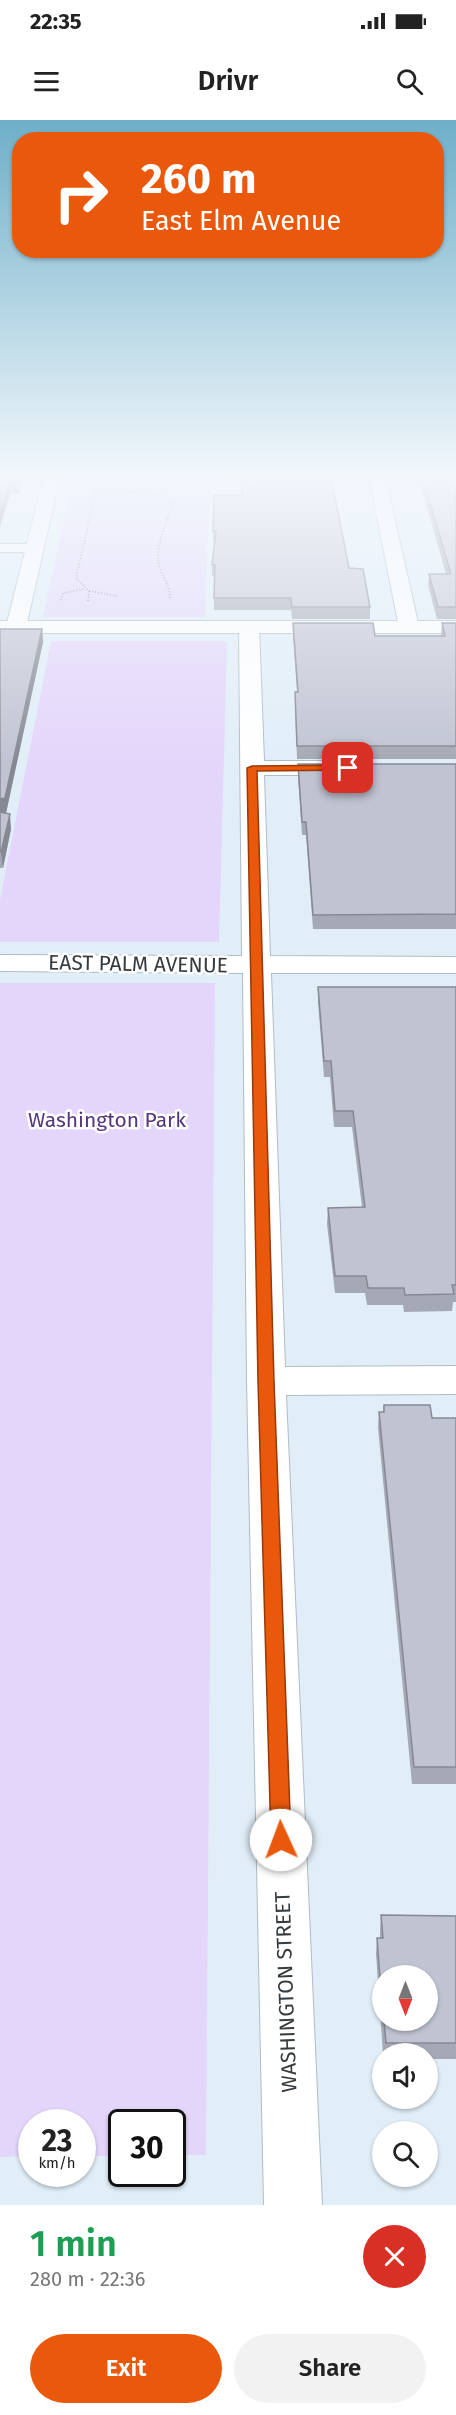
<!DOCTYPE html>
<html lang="en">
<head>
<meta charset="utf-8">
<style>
  body { margin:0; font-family:"Fira Sans",sans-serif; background:#f2f2f2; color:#222; height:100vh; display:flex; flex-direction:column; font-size:22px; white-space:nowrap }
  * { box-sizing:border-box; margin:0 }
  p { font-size:20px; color:#767676 }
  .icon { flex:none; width:33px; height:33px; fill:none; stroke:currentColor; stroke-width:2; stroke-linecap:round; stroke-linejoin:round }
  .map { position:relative; height:2085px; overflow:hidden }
  .panel { display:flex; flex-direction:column; background:#fff; flex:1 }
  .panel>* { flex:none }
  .guide { position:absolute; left:12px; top:12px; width:432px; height:126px; border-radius:24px; box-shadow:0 2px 4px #0004; background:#ea580c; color:#fff; overflow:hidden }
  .needle { width:39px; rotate:180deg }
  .tools { position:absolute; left:372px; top:1845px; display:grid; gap:12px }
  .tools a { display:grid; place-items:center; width:66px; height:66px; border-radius:50%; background:#fff; box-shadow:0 2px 4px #0004; font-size:30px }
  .speed { position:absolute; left:18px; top:1989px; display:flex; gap:12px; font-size:30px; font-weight:700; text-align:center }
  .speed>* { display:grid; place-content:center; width:78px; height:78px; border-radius:50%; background:#fff; box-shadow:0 2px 4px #0004; line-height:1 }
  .speed small { font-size:15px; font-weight:400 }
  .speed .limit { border:3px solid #111; border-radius:9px; background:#fff; color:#111 }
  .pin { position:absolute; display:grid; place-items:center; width:51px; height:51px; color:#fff; margin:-26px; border-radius:12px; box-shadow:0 3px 9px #0006 }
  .me { position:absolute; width:66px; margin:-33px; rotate:358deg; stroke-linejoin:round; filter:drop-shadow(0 0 4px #0008) }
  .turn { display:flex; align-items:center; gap:21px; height:126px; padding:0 30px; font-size:27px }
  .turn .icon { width:78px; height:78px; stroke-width:2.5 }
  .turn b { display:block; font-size:42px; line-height:51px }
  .round { display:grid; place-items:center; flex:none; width:63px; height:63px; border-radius:32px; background:#f2f2f2 }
  .overview { display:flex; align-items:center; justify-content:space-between; height:102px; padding:0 30px }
  h1 { font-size:36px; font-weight:600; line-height:45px; color:#1e9e55 }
  .cta { display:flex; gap:12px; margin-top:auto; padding:12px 30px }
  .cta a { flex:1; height:69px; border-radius:36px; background:#ea580c; color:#fff; font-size:24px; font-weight:600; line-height:69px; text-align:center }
  .cta a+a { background:#f2f2f2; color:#222 }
  .status { display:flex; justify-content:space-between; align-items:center; height:42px; padding:0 30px; background:#fff; direction:ltr }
  .status svg { height:16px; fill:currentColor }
  header { display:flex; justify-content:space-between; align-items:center; height:78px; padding:0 30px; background:#fff; font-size:27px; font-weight:600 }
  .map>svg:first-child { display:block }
  .green { fill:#e4d5fa }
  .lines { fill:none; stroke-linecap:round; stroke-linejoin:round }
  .service-casing { stroke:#afbcc5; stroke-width:3 }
  .minor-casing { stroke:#afbcc5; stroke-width:2 }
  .tertiary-casing { stroke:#afbcc5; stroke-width:2 }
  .path { stroke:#8e979e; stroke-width:2; stroke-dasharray:1 2; stroke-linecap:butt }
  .service { fill:#fff; fill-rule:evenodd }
  .minor { fill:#fff; fill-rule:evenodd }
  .tertiary { fill:#fff; fill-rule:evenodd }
  .wall { fill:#a5a9b5; fill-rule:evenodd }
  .shaded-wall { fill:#868993 }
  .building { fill:#c0c4d2; stroke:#868993; stroke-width:1.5 }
  .route { fill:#ea580c; stroke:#983908; stroke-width:1.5 }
  .labels { text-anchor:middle; stroke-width:5; stroke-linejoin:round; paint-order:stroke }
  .street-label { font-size:21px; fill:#363b3f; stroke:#fff }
  .park-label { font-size:21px; fill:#57377b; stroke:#fff }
</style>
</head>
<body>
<div class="status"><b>22:35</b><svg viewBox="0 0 49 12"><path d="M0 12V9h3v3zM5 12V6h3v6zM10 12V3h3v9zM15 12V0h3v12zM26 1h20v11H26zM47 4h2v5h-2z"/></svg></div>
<header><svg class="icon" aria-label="menu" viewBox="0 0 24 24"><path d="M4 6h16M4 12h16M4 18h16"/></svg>Drivr<svg class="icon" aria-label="search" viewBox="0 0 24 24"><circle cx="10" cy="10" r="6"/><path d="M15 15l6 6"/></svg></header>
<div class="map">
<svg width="456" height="2085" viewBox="0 0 456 2085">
  <rect width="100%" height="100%" fill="#e1eef8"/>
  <g class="green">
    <polygon points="74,352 210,352 205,497 43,497"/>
    <polygon points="51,521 223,521 227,523 219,822 0,822 0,780"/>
    <polygon points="0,863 215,863 206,2035 173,2035 172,2002 122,2002 121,2036 83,2036 82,2002 32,2002 31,2036 0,2037"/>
  </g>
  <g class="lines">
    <defs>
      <polygon id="service" points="0,424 35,424 41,428 35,432 0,432"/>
      <g id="minor">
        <polygon points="45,352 61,352 26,507 23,511 9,511 6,507"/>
        <polygon points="368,352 384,352 419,507 416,511 402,511 399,507"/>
        <polygon points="249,501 256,503 259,507 264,641 343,641 351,643 355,648 351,653 343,655 264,655 270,836 456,837 456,853 271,853 285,1247 456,1246 456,1274 286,1275 322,2085 264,2085 247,1261 243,853 0,851 0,835 242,836 239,507 242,503"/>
      </g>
      <rect id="tertiary" x="0" y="501" width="456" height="12"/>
    </defs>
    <use href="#service" class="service-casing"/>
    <use href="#minor" class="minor-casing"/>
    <use href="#tertiary" class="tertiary-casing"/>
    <g class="path">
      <path d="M96,370l59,3 19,9c-6,14 -17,42 -16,57 1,15 13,25 12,41"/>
      <polyline points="89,471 117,476"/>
      <polyline points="61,480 63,473 84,469"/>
      <polyline points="88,481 89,471 76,458 96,370 96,359 100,352"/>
    </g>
    <use href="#service" class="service"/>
    <use href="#minor" class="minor"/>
    <use href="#tertiary" class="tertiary"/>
  </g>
  <g class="wall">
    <polygon points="0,352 25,352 19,374 10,374 0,407"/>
    <polygon points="417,352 456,352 456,499 437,499 428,465 429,454 446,454"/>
    <polygon points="214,375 349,448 370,487 370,499 292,499 291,490 214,490 214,456 212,456 212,445 215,422 213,422 213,411"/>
    <polygon points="293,503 375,516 441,516 442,503 456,503 456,639 297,639 295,584 295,572 297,572 293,515"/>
    <polygon points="0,509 42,509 43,522 6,693 11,709 3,748 0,748"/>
    <polygon points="298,644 456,644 456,809 313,809 306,715 302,715 298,657"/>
    <polygon points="318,867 456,867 456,1182 453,1182 452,1191 404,1192 403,1185 367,1185 365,1173 335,1173 327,1104 328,1088 362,1087 352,1007 334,1007 330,957 324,957 318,882"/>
    <polygon points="384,1285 432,1298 456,1298 456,1664 412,1664 378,1308 379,1292 383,1292"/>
    <path d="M381,1795l75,1v143h-28v-5h-45l-7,-100 1,-16h3v-6zM382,1856l46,44h-46z"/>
  </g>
  <g class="shaded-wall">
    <polygon points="21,352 25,352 19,374 18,362"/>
    <polygon points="10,362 10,374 0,407 0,392"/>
    <polygon points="42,509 43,522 6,693 0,694 0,679"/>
    <polygon points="10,694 11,709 3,748 1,732"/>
  </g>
  <g class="building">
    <polygon points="0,352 21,352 18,362 10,362 0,392"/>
    <polygon points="241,352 330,352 349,448 363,449 370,487 292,487 291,478 214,478 215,445 212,445 216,411 213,411 214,375 242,375"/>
    <polygon points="421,352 456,352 456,487 438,487 429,454 451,454"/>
    <polygon points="293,503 373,503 375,516 445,516 442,503 456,503 456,626 297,626 295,572 298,572"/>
    <polygon points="0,509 42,509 5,678 0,679"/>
    <polygon points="298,644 456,644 456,794 313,795 306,702 302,702"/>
    <polygon points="0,692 10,694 1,732 0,732"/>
    <polygon points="318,867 456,867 456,1165 452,1165 454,1174 405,1175 404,1168 368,1168 366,1156 335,1156 328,1088 365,1087 353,991 335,991 331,941 324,941"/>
    <polygon points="384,1285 430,1285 432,1298 456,1298 456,1647 414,1647 379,1292 384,1292"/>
    <polygon points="381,1795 456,1796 456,1923 386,1923 384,1900 428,1900 428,1856 382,1856 382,1884 377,1818 383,1818"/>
  </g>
  <linearGradient id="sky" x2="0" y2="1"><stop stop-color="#6eafc8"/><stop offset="0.55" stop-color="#f2f7fc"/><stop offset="1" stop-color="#f2f7fc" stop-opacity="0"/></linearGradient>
  <rect width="456" height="644" fill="url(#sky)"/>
  <polygon class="route" points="348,645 352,646 352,650 257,651 274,1261 291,1720 288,1727 281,1730 274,1727 271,1720 258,1261 247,648 252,646"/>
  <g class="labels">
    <g class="street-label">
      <text transform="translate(138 844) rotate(1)" y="7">EAST PALM AVENUE</text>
      <text transform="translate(286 1872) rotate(-92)" y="7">WASHINGTON STREET</text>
    </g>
    <g class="park-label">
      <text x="107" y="1007">Washington Park</text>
    </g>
  </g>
</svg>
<div class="tools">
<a><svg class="needle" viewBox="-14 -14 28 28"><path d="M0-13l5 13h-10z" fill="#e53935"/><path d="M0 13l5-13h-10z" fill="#767676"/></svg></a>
<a><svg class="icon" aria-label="sound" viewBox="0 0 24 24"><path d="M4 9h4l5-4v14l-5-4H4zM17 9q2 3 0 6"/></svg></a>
<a><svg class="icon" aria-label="search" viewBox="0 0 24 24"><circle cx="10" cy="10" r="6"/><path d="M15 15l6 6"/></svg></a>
</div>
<div class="speed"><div>23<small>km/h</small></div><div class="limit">30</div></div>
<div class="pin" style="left:348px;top:648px;background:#d93025"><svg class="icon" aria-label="arrive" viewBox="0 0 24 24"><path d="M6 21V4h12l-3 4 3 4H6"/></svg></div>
<svg class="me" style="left:281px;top:1720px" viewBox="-20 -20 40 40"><circle r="19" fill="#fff"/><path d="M0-13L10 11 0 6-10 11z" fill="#ea580c"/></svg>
<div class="guide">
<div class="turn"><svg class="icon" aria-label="right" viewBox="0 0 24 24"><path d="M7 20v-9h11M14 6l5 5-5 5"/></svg><div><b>260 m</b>East Elm Avenue</div></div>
</div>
</div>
<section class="panel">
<div class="overview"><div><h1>1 min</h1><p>280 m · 22:36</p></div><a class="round" style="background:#d93025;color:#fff"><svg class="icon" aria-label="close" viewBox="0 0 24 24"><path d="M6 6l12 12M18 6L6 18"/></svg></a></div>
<div class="cta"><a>Exit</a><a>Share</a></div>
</section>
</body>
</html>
